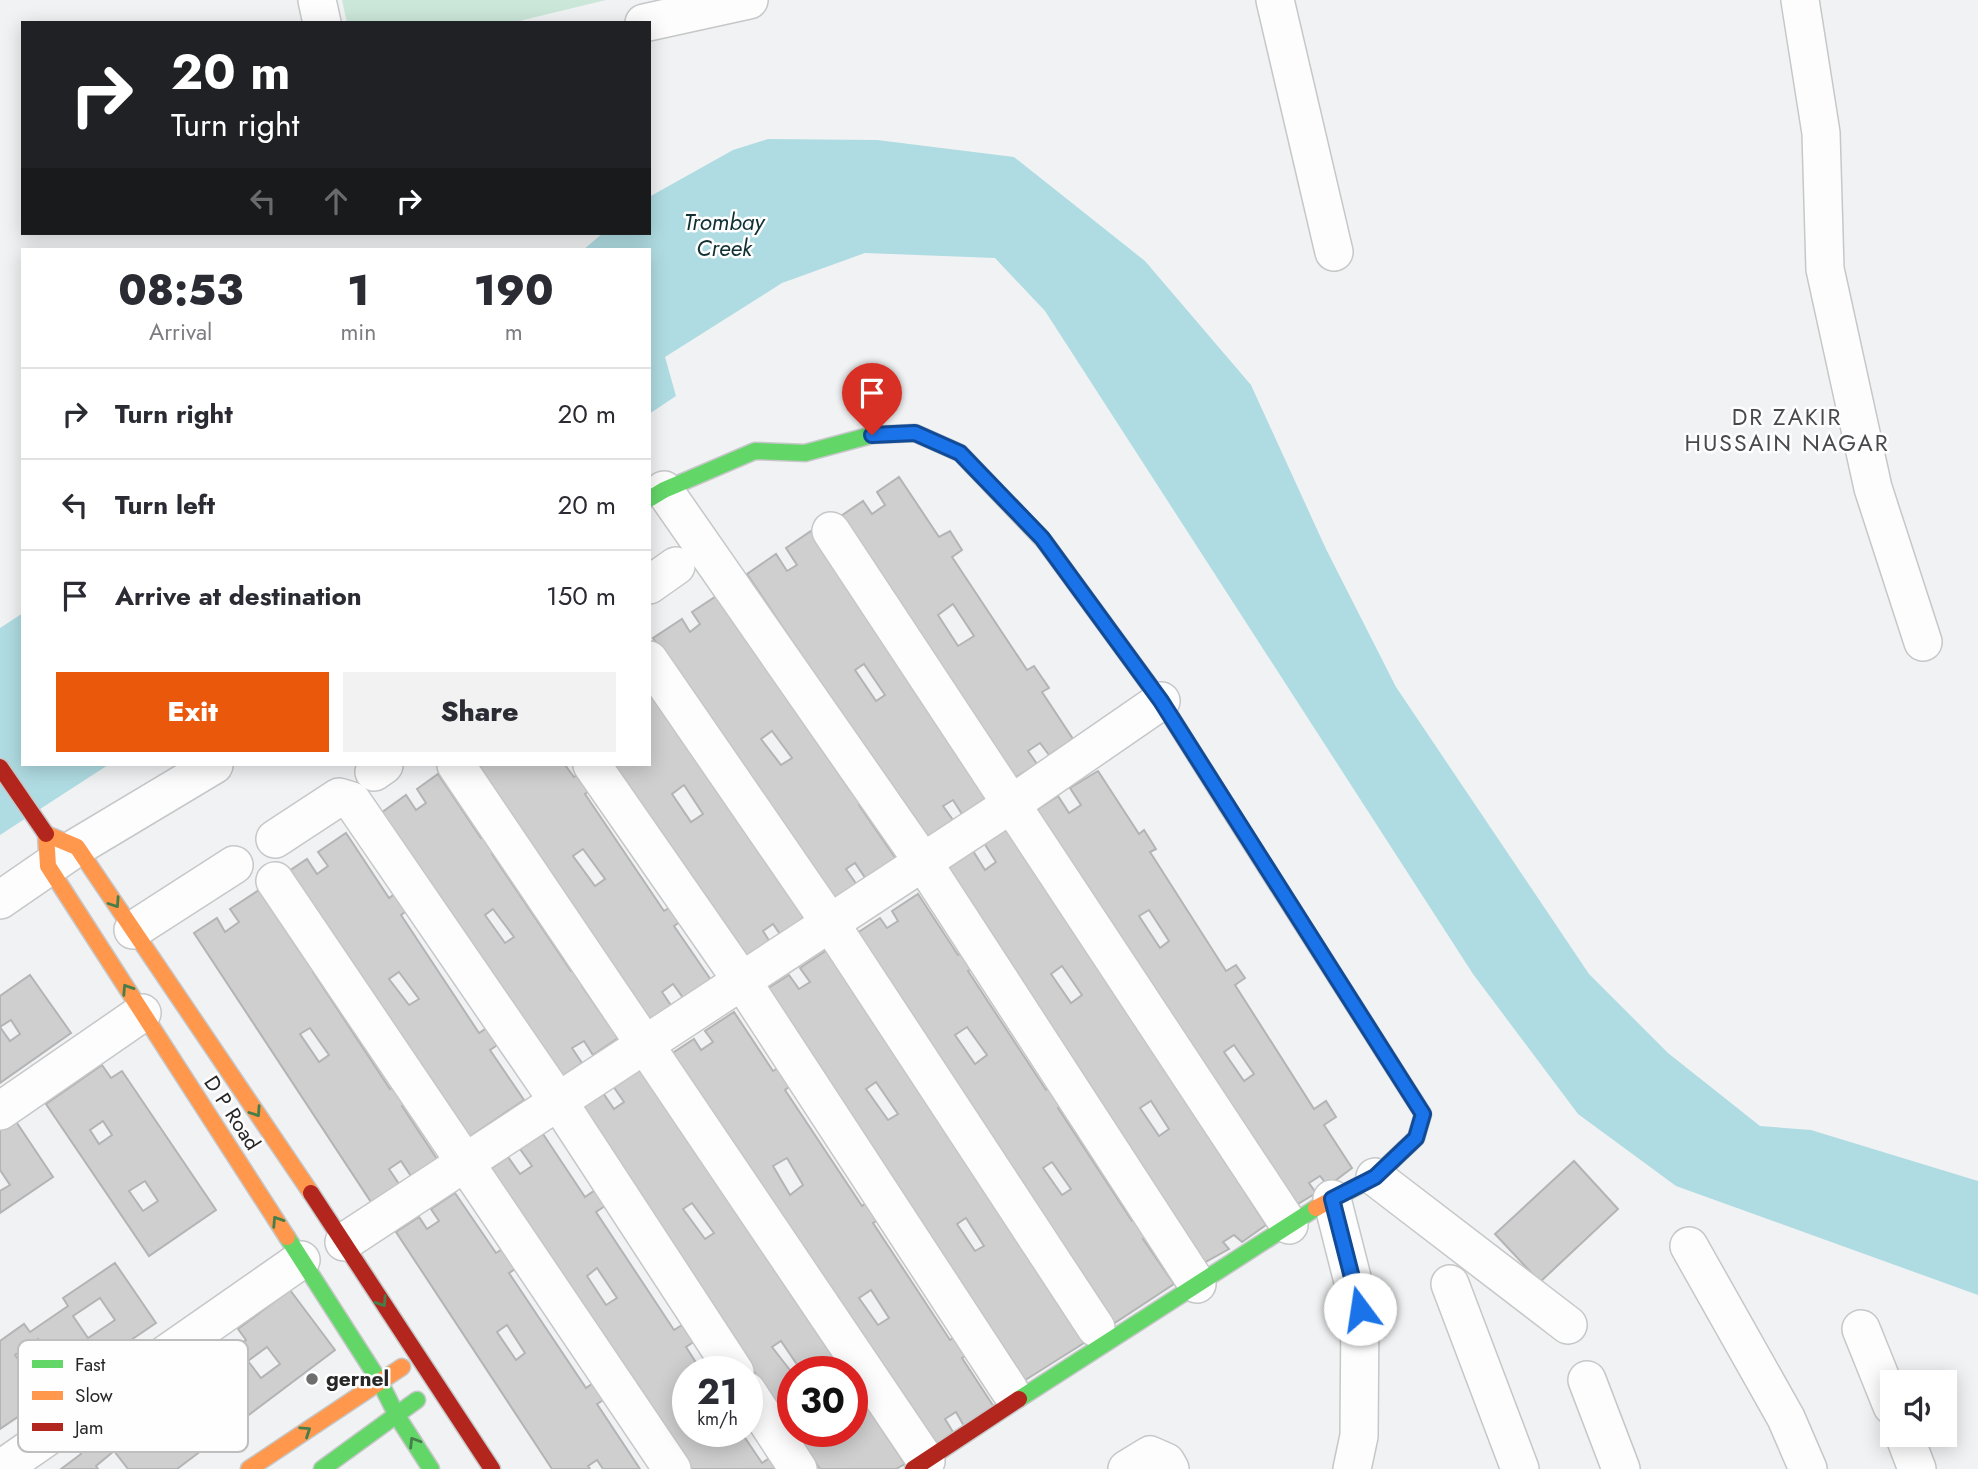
<!DOCTYPE html>
<html lang="en">
<head>
<meta charset="utf-8">
<style>
  body { margin:0; font-family:Jost,sans-serif; background:#f2f2f3; color:#2b2b33; height:100vh; display:flex; flex-direction:column; font-size:26px; white-space:nowrap }
  * { box-sizing:border-box; margin:0 }
  p { font-size:23px; color:#7c7c81 }
  .icon { flex:none; width:38px; height:38px; fill:none; stroke:currentColor; stroke-width:2; stroke-linecap:round; stroke-linejoin:round }
  .map { position:relative; flex:1; overflow:hidden }
  .side { position:absolute; left:21px; top:248px; width:630px; height:518px; display:flex; flex-direction:column; background:#fff; border-radius:0px; box-shadow:0 4px 18px #0003 }
  .side>* { flex:none }
  .hud { position:absolute; left:21px; top:21px; width:630px; height:214px; border-radius:0px; box-shadow:0 4px 18px #0003; background:#202124; color:#fff; overflow:hidden }
  .fabs { position:absolute; left:1880px; top:1370px; display:grid; gap:14px }
  .fabs a { display:grid; place-items:center; width:77px; height:77px; border-radius:0px; background:#fff; box-shadow:0 4px 18px #0003; font-size:35px }
  .speed { position:absolute; left:672px; top:1356px; display:flex; gap:14px; font-size:35px; font-weight:700; text-align:center }
  .speed>* { display:grid; place-content:center; width:91px; height:91px; border-radius:50%; background:#fff; box-shadow:0 4px 18px #0003; line-height:1 }
  .speed small { font-size:18px; font-weight:400 }
  .speed .limit { border:10px solid #d22; background:#fff; color:#111 }
  .pin { position:absolute; display:grid; place-items:center; width:60px; height:60px; color:#fff; margin:-72px -30px; border-radius:50% 50% 50% 0; rotate:-45deg; box-shadow:0 0 7px #0007 }
  .pin .icon { rotate:45deg }
  .me { position:absolute; width:77px; margin:-38px; rotate:346deg; stroke-linejoin:round; filter:drop-shadow(0 0 5px #0008) }
  .turn { display:flex; align-items:center; gap:24px; height:147px; padding:0 35px; font-size:32px }
  .turn .icon { width:91px; height:91px; stroke-width:2.5 }
  .turn b { display:block; font-size:49px; line-height:60px }
  .lanes { display:flex; align-items:center; height:66px; padding:0 35px; background:#0003; justify-content:center; gap:35px; direction:ltr }
  .lanes .off { opacity:.35 }
  .eta { display:flex; justify-content:space-evenly; align-items:center; height:119px; text-align:center }
  .eta b { font-size:42px; font-weight:800; line-height:49px }
  .primary-button { display:flex; gap:14px; margin-top:auto; padding:14px 35px }
  .primary-button a { flex:1; height:80px; border-radius:0px; background:#ea580c; color:#fff; font-size:28px; font-weight:800; line-height:80px; text-align:center }
  .primary-button a+a { background:#f2f2f3; color:#2b2b33 }
  ul { padding:0; list-style:none }
  li { display:flex; align-items:center; gap:21px; height:91px; padding:0 35px; border-top:2px solid #e1e1e2 }
  li div { flex:1 }
  li b { display:block; font-size:26px }
  li em { font-style:normal }
  .map>svg:first-child { display:block }
  .green { fill:#cbe7d9 }
  .water { fill:#afdce2 }
  .building { fill:#cfcfd0; stroke:#b4b4b5; stroke-width:2; fill-rule:evenodd }
  .lines { fill:none; stroke-linecap:round; stroke-linejoin:round }
  .street-casing { stroke:#c6c7c8; stroke-width:40 }
  .fast-casing { stroke:#c6c7c8; stroke-width:19 }
  .slow-casing { stroke:#c6c7c8; stroke-width:19 }
  .jam-casing { stroke:#c6c7c8; stroke-width:19 }
  .street { stroke:#fdfdfd; stroke-width:37 }
  .fast { stroke:#63d668; stroke-width:16 }
  .slow { stroke:#ff974d; stroke-width:16 }
  .jam { stroke:#b3261e; stroke-width:16 }
  .oneway { stroke:#457e48 }
  .route-casing { stroke:#114b97; stroke-width:18 }
  .route { stroke:#1a73e8; stroke-width:12 }
  .poi-dot { fill:#6e6e6f; stroke:#fefeff; stroke-width:2.5 }
  .labels { text-anchor:middle; stroke-width:5; stroke-linejoin:round; paint-order:stroke }
  .street-label { font-size:21px; fill:#272728; stroke:#fefeff }
  .poi-label { font-size:21px; font-weight:bold; fill:#272728; stroke:#fefeff; text-anchor:start }
  .water-label { font-size:23px; font-style:italic; fill:#103034; stroke:#fefeff }
  .neighbourhood-label { font-size:23px; letter-spacing:2px; fill:#49494c; stroke:#fefeff }
  .key { fill:#fefeff; stroke:#bebebe; stroke-width:2 }
  .key-label { font-size:19px; fill:#272728 }
</style>
</head>
<body>
<div class="map">
<svg width="1978" height="1469" viewBox="0 0 1978 1469">
  <rect width="100%" height="100%" fill="#f1f2f3"/>
  <polygon class="green" points="342,0 606,0 511,23 347,23"/>
  <g class="water">
    <polygon points="768,139 877,140 1014,157 1145,261 1251,385 1326,549 1396,687 1589,974 1668,1053 1760,1126 1811,1130 1978,1181 1978,1295 1676,1186 1578,1114 1473,974 1045,311 995,258 865,253 782,283 665,357 676,396 649,414 649,250 583,250 603,233 649,233 649,197 733,150"/>
    <polygon points="23,613 23,765 108,765 0,835 0,628"/>
  </g>
  <g class="building">
    <path d="M899,477l40,60 11,-6 12,19 -10,7 75,113 7,-4 15,22 -7,4 31,47 -24,16 -9,-12 -12,8 9,13 -24,15 -175,-261 25,-17 9,13 13,-9 -8,-13zM953,604l21,32 -16,10 -20,-31z"/>
    <path d="M811,531l178,265 -27,18 -9,-14 -10,6 10,14 -28,19 -178,-265 29,-20 11,17 10,-6 -11,-17zM864,664l21,31 -9,6 -21,-31z"/>
    <path d="M718,595l131,194 9,-7 11,17 -10,6 37,54 -30,20 -11,-16 -9,6 11,16 -27,18 -177,-265 29,-19 8,13 10,-8 -8,-12zM772,731l20,27 -11,7 -20,-26z"/>
    <path d="M649,686l157,234 -24,17 -9,-13 -10,7 7,11 -27,19 -131,-196h37zM684,785l19,29 -12,8 -19,-28z"/>
    <path d="M475,765h90l9,12 10,-6 11,16 -10,7 79,117 11,-7 9,15 -10,7 37,54 -27,19 -11,-15 -11,8 10,15 -24,15zM583,849l22,30 -10,7 -22,-30z"/>
    <path d="M1098,771l41,63 5,-4 12,19 -6,3 76,119 10,-6 9,13 -10,7 79,124 12,-8 10,16 -12,8 28,43 -24,18 -8,-10 -11,7 7,10 -26,16 -258,-396 26,-17 11,17 12,-8 -11,-17zM1149,910l20,31 -9,7 -21,-32zM1234,1045l20,29 -10,7 -20,-29z"/>
    <path d="M438,774l43,64 16,-11 11,16 -16,11 79,117 15,-9 11,15 -15,9 36,52 -25,17 -9,-14 -12,7 10,15 -21,14 -180,-264 25,-18 10,15 10,-7 -9,-14zM493,909l21,28 -9,6 -20,-28z"/>
    <path d="M1009,827l218,338 13,-9 12,19 -13,8 27,42 -24,17 -8,-7 -11,7 6,7 -27,15 -257,-395 28,-18 12,19 11,-8 -12,-19zM1062,966l20,29 -11,8 -20,-29zM1151,1101l18,28 -10,7 -19,-28z"/>
    <path d="M346,833l43,65 14,-10 12,17 -14,10 78,118 15,-10 11,17 -15,10 34,50 -62,42 -179,-267 24,-16 10,15 11,-8 -10,-14zM399,972l20,27 -10,6 -20,-26z"/>
    <path d="M259,890l43,65 13,-9 11,17 -13,9 77,117 13,-9 12,18 -13,8 35,53 -26,17 -10,-15 -12,8 10,15 -28,18 -177,-269 23,-15 8,14 14,-10 -9,-13zM310,1028l19,27 -10,7 -19,-28z"/>
    <path d="M918,894l40,61 11,-7 11,16 -12,7 78,119 11,-7 12,17 -11,8 74,113 12,-7 11,17 -12,8 31,45 -67,44 -256,-391 29,-19 7,10 11,-7 -6,-10zM967,1027l20,28 -12,9 -20,-29zM1052,1162l19,27 -9,6 -19,-27z"/>
    <path d="M827,950l257,393 -65,41 -257,-392 27,-17 10,14 11,-7 -10,-14zM876,1082l22,32 -10,6 -22,-31zM966,1218l18,28 -9,5 -18,-27z"/>
    <path d="M30,975l41,58 -71,50v-87zM11,1020l9,14 -10,7 -10,-14z"/>
    <path d="M734,1012l39,59 10,-6 12,17 -10,8 77,116 9,-7 12,18 -10,6 77,117 11,-7 12,18 -11,7 32,49 -30,19 -8,-14 -11,7 8,13 -23,17 -262,-393 26,-17 7,11 12,-8 -8,-11zM787,1158l16,27 -13,10 -17,-29zM871,1290l18,28 -11,7 -19,-27z"/>
    <path d="M102,1065l9,13 11,-7 94,139 -67,46 -103,-152zM103,1121l9,14 -13,9 -9,-14zM145,1181l13,20 -15,10 -14,-20z"/>
    <path d="M640,1068l203,304h-47l4,-3 -19,-28 -9,6 21,27v55l-215,-318 25,-18 11,16 10,-7 -11,-16zM692,1203l22,30 -9,6 -22,-30z"/>
    <polygon points="15,1120 53,1177 0,1213 0,1191 10,1185 0,1170 0,1130"/>
    <path d="M543,1134l42,63 16,-11 10,16 -15,10 78,118 19,-12 11,17 -18,12 16,25h-14v32l-3,-3 -10,7 13,18v6h3l4,5 9,-5h37l21,31 17,-11 11,17h-109l-198,-295 25,-17 12,17 12,-8 -12,-17zM597,1268l20,30 -11,7 -19,-29z"/>
    <polygon points="1574,1161 1618,1209 1540,1282 1495,1234"/>
    <path d="M455,1193l41,60 17,-11 13,20 -17,11 77,115 13,-9 11,17 -13,8 43,65h-37l-6,-9 -9,6 2,3h-38l-156,-237 23,-15 8,12 12,-8 -8,-12zM507,1325l18,28 -9,7 -19,-28z"/>
    <path d="M115,1263l41,60 -156,106v-88l24,-17 6,8 38,-26 -5,-8zM100,1298l15,22 -27,18 -15,-22zM38,1339l15,21 -23,16 -15,-21z"/>
    <path d="M290,1290l45,60 -158,119h-49l-14,-18 -18,15 2,3h-37l20,-15 -5,-9 48,-36 5,6 23,-17 -6,-6 56,-42 11,15 33,-25 -8,-11zM267,1347l13,17 -19,14 -13,-17zM209,1382l14,19 -20,15 -15,-18zM151,1421l15,18 -15,12 -14,-19z"/>
    <polygon points="852,1385 860,1397 872,1390 882,1406 871,1413 905,1464 896,1469 820,1469 795,1432 852,1432"/>
  </g>
  <g class="lines">
    <defs>
      <g id="street">
        <polyline points="317,0 322,23"/>
        <polyline points="1275,0 1334,252"/>
        <polyline points="1800,0 1821,133 1825,269 1873,488 1923,642"/>
        <polyline points="644,23 749,0"/>
        <polyline points="664,490 923,862 1197,1284"/>
        <polyline points="831,531 1289,1225"/>
        <polyline points="649,585 676,566"/>
        <polyline points="649,660 830,923 1096,1328"/>
        <polyline points="456,765 926,1461"/>
        <polyline points="592,765 742,981 1010,1391"/>
        <polyline points="374,772 384,765"/>
        <polyline points="275,839 339,797 352,801 558,1101 735,1372"/>
        <polyline points="275,881 672,1469"/>
        <polyline points="0,900 77,847 214,765"/>
        <polyline points="133,930 234,865"/>
        <polyline points="0,1111 142,1013"/>
        <polyline points="1375,1177 1568,1325"/>
        <polyline points="1332,1199 1360,1309 1359,1436 1352,1469"/>
        <polyline points="344,1242 1013,803 1161,701"/>
        <polyline points="1689,1246 1786,1418 1808,1469"/>
        <polyline points="1450,1284 1520,1469"/>
        <polyline points="1861,1329 1892,1406"/>
        <polyline points="1587,1380 1621,1469"/>
        <polyline points="747,1391 798,1469"/>
        <polyline points="1904,1435 1917,1469"/>
        <polyline points="1,1469 301,1260"/>
        <polyline points="1127,1469 1150,1455 1166,1462 1170,1469"/>
      </g>
      <g id="fast">
        <polyline points="649,499 664,490 755,451 805,453 872,435 915,433 960,453 1044,541"/>
        <polyline points="287,1237 380,1382 397,1416 431,1469"/>
        <polyline points="1019,1399 1316,1208"/>
        <polyline points="322,1469 417,1400"/>
      </g>
      <g id="slow">
        <polyline points="1227,806 1423,1114 1416,1138 1375,1177 1316,1208"/>
        <polyline points="46,834 77,847 311,1193"/>
        <polyline points="46,834 48,866 287,1237"/>
        <polyline points="249,1469 402,1367"/>
      </g>
      <g id="jam">
        <polyline points="1044,541 1161,701 1227,806"/>
        <polyline points="0,767 46,834"/>
        <polyline points="311,1193 492,1469"/>
        <polyline points="913,1469 1019,1399"/>
      </g>
    </defs>
    <use href="#street" class="street-casing"/>
    <use href="#fast" class="fast-casing"/>
    <use href="#slow" class="slow-casing"/>
    <use href="#jam" class="jam-casing"/>
    <use href="#street" class="street"/>
    <use href="#fast" class="fast"/>
    <use href="#slow" class="slow"/>
    <use href="#jam" class="jam"/>
  </g>
  <defs><path id="oneway-chevron" d="M-2-3.5L2.5 0L-2 3.5" fill="none" stroke-width="1.6" stroke-linecap="round" stroke-linejoin="round" transform="scale(1.75)"/></defs>
  <g class="oneway">
    <use href="#oneway-chevron" transform="translate(115 903) rotate(56)"/>
    <use href="#oneway-chevron" transform="translate(127 989) rotate(-123)"/>
    <use href="#oneway-chevron" transform="translate(256 1112) rotate(56)"/>
    <use href="#oneway-chevron" transform="translate(277 1221) rotate(-123)"/>
    <use href="#oneway-chevron" transform="translate(382 1302) rotate(57)"/>
    <use href="#oneway-chevron" transform="translate(306 1431) rotate(-34)"/>
    <use href="#oneway-chevron" transform="translate(414 1442) rotate(-122)"/>
  </g>
  <g class="lines">
    <defs>
      <polyline id="route" points="872,435 915,433 960,453 1042,538 1161,701 1423,1114 1416,1138 1375,1177 1332,1199 1360,1309"/>
    </defs>
    <use href="#route" class="route-casing"/>
    <use href="#route" class="route"/>
  </g>
  <circle class="poi-dot" cx="312" cy="1379" r="7"/>
  <g class="labels">
    <g class="street-label">
      <text transform="translate(232 1113) rotate(57)" y="7">D P Road</text>
    </g>
    <g class="poi-label">
      <text x="326" y="1386">gernel</text>
    </g>
    <g class="water-label">
      <text x="724" y="230">Trombay<tspan x="724" dy="26">Creek</tspan></text>
    </g>
    <g class="neighbourhood-label">
      <text x="1787" y="425">DR ZAKIR<tspan x="1787" dy="26">HUSSAIN NAGAR</tspan></text>
    </g>
  </g>
  <rect x="18" y="1340" width="230" height="112" rx="10" class="key"/>
  <rect x="32" y="1360" width="31" height="8" fill="#63d668"/>
  <rect x="32" y="1391" width="31" height="9" fill="#ff974d"/>
  <rect x="32" y="1423" width="31" height="8" fill="#b3261e"/>
  <g class="key-label">
    <text x="75" y="1371">Fast</text>
    <text x="75" y="1402">Slow</text>
    <text x="75" y="1434">Jam</text>
  </g>
</svg>
<div class="fabs">
<a><svg class="icon" aria-label="sound" viewBox="0 0 24 24"><path d="M4 9h4l5-4v14l-5-4H4zM17 9q2 3 0 6"/></svg></a>
</div>
<div class="speed"><div>21<small>km/h</small></div><div class="limit">30</div></div>
<div class="pin" style="left:872px;top:435px;background:#d93025"><svg class="icon" aria-label="arrive" viewBox="0 0 24 24"><path d="M6 21V4h12l-3 4 3 4H6"/></svg></div>
<svg class="me" style="left:1360px;top:1309px" viewBox="-20 -20 40 40"><circle r="19" fill="#fff"/><path d="M0-13L10 11 0 6-10 11z" fill="#1a73e8"/></svg>
<div class="hud">
<div class="turn"><svg class="icon" aria-label="right" viewBox="0 0 24 24"><path d="M7 20v-9h11M14 6l5 5-5 5"/></svg><div><b>20 m</b>Turn right</div></div>
<div class="lanes"><svg class="icon off" aria-label="left" viewBox="0 0 24 24"><path d="M17 20v-9H6M10 6l-5 5 5 5"/></svg><svg class="icon off" aria-label="ahead" viewBox="0 0 24 24"><path d="M12 20V5M6 11l6-6 6 6"/></svg><svg class="icon" aria-label="right" viewBox="0 0 24 24"><path d="M7 20v-9h11M14 6l5 5-5 5"/></svg></div>
</div>
<section class="side">
<div class="eta">
<div><b>08:53</b><p>Arrival</p></div>
<div><b>1</b><p>min</p></div>
<div><b>190</b><p>m</p></div>
</div>
<ul>
<li><svg class="icon" aria-label="right" viewBox="0 0 24 24"><path d="M7 20v-9h11M14 6l5 5-5 5"/></svg><div><b>Turn right</b></div><em>20 m</em></li>
<li><svg class="icon" aria-label="left" viewBox="0 0 24 24"><path d="M17 20v-9H6M10 6l-5 5 5 5"/></svg><div><b>Turn left</b></div><em>20 m</em></li>
<li><svg class="icon" aria-label="arrive" viewBox="0 0 24 24"><path d="M6 21V4h12l-3 4 3 4H6"/></svg><div><b>Arrive at destination</b></div><em>150 m</em></li>
</ul>
<div class="primary-button"><a>Exit</a><a>Share</a></div>
</section>
</div>
</body>
</html>
